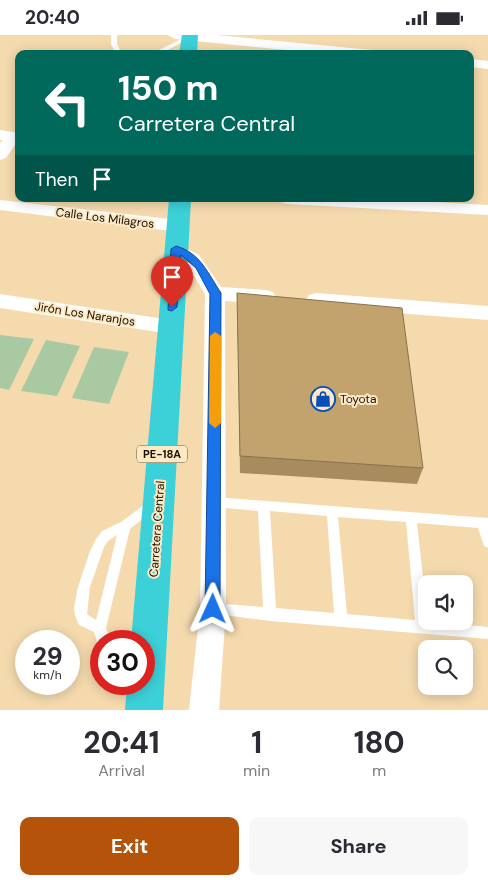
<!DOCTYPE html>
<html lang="en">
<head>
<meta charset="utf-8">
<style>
  body { margin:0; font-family:"DM Sans",sans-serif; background:#f7f7f7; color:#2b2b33; height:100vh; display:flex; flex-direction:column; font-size:19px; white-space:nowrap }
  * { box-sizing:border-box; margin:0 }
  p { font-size:16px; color:#7c7c81 }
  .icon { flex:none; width:28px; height:28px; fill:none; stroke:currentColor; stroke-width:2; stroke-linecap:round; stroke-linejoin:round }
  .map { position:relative; height:675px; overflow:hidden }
  .sheet { display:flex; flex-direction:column; background:#fff; flex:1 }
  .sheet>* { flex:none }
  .guide { position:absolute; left:15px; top:15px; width:459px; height:152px; border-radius:10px; box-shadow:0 2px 12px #0003; background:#00695c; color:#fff; overflow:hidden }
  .buttons { position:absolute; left:418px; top:540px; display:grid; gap:10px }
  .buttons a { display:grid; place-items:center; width:55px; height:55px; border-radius:10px; background:#fff; box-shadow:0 2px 12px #0003; font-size:25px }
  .speed { position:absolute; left:15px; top:595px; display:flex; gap:10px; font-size:25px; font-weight:700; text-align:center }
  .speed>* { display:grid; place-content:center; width:65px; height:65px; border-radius:50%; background:#fff; box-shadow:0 2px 12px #0003; line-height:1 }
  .speed small { font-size:12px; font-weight:400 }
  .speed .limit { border:8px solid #d22; background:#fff; color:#111 }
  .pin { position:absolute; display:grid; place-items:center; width:42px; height:42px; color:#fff; margin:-51px -21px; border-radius:50% 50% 50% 0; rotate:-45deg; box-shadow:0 0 5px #0007 }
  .pin .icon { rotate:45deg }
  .me { position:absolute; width:55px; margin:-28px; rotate:1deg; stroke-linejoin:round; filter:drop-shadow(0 0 4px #0008) }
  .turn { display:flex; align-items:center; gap:18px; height:105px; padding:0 20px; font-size:22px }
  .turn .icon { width:65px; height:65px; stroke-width:2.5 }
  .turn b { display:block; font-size:35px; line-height:42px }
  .then { display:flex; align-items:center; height:48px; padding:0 20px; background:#0003; gap:10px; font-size:19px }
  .eta { display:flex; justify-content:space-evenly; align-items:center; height:85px; text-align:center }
  .eta b { font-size:30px; font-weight:700; line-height:35px }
  .cta { display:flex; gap:10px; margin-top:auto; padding:10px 20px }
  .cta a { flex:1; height:58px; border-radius:10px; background:#b45309; color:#fff; font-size:20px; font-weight:700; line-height:58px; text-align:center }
  .cta a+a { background:#f7f7f7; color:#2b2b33 }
  .status { display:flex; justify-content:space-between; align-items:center; height:35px; padding:0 25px; background:#fff; direction:ltr }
  .status svg { height:14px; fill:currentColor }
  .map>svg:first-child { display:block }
  .green { fill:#a9c9a2 }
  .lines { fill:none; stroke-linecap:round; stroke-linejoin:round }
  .lane { fill:#fff; fill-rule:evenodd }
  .street { fill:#fff; fill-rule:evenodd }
  .highway { fill:#3cd1d8; fill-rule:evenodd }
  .wall { fill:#a88c5e }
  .building { fill:#c3a36d; stroke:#88724c }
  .route { fill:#1a73e8; stroke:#114b97 }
  .slow { fill:#f59e0b }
  .labels { text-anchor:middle; stroke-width:4; stroke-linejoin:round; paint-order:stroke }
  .shield { fill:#fee9c5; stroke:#5e513c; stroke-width:1 }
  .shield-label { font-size:11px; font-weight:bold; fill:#191002 }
  .street-label { font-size:12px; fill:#191002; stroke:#fee9c5 }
  .poi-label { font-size:12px; fill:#191002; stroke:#fee9c5; text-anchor:start }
</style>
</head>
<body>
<div class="status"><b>20:40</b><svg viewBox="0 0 49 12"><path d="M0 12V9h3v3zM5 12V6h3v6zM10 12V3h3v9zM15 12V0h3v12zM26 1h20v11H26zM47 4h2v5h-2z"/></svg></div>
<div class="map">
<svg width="488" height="675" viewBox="0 0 488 675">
  <rect width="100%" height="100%" fill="#f5daae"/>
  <g class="green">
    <polygon points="0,300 34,304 9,355 0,353"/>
    <polygon points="46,305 80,311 57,361 21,356"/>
    <polygon points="94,312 129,317 109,369 72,363"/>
  </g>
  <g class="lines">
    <g class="lane">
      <polygon points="111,0 117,0 117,9 122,19 116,19 111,9"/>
      <polygon points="187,1 192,2 160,19 151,19"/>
      <path d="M214,462l274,21v30l-4,-2 -6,-18 -61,-5 9,82v16l62,6v12l-218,-18 -60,-8 -2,-4 2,-4 4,-2 49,4 -5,-96 -44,-4 -4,-1 -2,-4 2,-4zM270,476l57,5 7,97 -58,-5zM338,482l68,5 9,98 -68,-6z"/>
      <path d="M152,464l4,1 2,4 -2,4 -26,21 -24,99 2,5 5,3 2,5h-14v3l-4,-2 -3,-10 -15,-7 -4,-10 -1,-7 4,-21 12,-36 6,-12 6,-8 19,-9zM117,500l-21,85 -9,-6 3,-27 14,-40 4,-6z"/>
    </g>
    <g class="street">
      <polygon points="168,0 216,0 372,15 379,19 328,19 175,4"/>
      <polygon points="470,24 488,26 488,34 470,32"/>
      <polygon points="0,95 19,98 19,104 6,123 0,125 0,108 3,105 0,105"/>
      <polygon points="280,164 382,164 488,170 488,180 289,169 283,168"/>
      <polygon points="0,165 179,185 185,187 188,191 185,195 179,197 0,175"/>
      <polygon points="176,208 199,220 221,252 266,255 273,257 276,262 273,267 266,269 225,266 226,574 219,675 189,675 200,574 205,259 190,234 167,214 170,210"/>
      <polygon points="316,258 488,271 488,285 316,272 309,270 306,265 309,260"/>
      <polygon points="0,259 171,285 178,287 181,292 178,297 171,299 0,273"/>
    </g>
    <g class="highway">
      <polygon points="182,0 198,0 197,19 179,19"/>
      <polygon points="169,164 191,164 163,675 125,675 127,649 144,649 144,606 131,606"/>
    </g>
  </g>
  <polygon class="wall" points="237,258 423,433 417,449 240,438"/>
  <polygon class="building" points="237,258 402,273 423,433 240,421"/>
  <path class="route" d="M176,211c25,7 32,28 45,47l-1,316 -2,5 -5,2 -5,-2 -3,-5 5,-315 -14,-26 -15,-13 -4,52 -5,4 -4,-1 3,-61z"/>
  <polygon class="slow" points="215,297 221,301 221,388 215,393 209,388 210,301"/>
  <defs>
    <symbol id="shop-ring" viewBox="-11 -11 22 22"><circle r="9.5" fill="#fee9c5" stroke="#074eb8" stroke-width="1.5"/><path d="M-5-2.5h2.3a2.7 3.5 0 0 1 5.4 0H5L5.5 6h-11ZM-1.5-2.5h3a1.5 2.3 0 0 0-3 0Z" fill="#074eb8"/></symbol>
  </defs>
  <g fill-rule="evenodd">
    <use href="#shop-ring" x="309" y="350" width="28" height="28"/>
  </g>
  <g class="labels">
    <rect class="shield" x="137" y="410.5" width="50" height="17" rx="4"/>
    <g class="shield-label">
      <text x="162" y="423">PE-18A</text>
    </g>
    <g class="street-label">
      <text transform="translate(105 183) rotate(7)" y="4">Calle Los Milagros</text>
      <text transform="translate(85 279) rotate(9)" y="4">Jirón Los Naranjos</text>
      <text transform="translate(157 494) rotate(-86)" y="4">Carretera Central</text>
    </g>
    <g class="poi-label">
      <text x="340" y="368">Toyota</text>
    </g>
  </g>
</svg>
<div class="buttons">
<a><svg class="icon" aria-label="sound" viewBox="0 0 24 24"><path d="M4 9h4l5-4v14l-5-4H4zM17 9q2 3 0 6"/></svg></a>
<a><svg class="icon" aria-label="search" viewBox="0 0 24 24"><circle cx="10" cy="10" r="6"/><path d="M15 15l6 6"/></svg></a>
</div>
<div class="speed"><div>29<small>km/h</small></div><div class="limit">30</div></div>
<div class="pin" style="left:172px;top:272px;background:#d93025"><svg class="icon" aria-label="arrive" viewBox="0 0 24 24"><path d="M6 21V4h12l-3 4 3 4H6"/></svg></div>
<svg class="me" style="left:213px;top:574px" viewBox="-20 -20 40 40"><path d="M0-17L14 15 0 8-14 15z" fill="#1a73e8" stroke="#fff" stroke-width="4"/></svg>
<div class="guide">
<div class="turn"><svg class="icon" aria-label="left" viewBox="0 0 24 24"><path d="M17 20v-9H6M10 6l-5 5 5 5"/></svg><div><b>150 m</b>Carretera Central</div></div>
<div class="then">Then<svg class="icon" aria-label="arrive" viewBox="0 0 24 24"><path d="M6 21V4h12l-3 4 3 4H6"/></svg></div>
</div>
</div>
<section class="sheet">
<div class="eta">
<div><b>20:41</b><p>Arrival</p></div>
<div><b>1</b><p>min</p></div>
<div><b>180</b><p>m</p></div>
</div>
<div class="cta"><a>Exit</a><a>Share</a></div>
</section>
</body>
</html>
